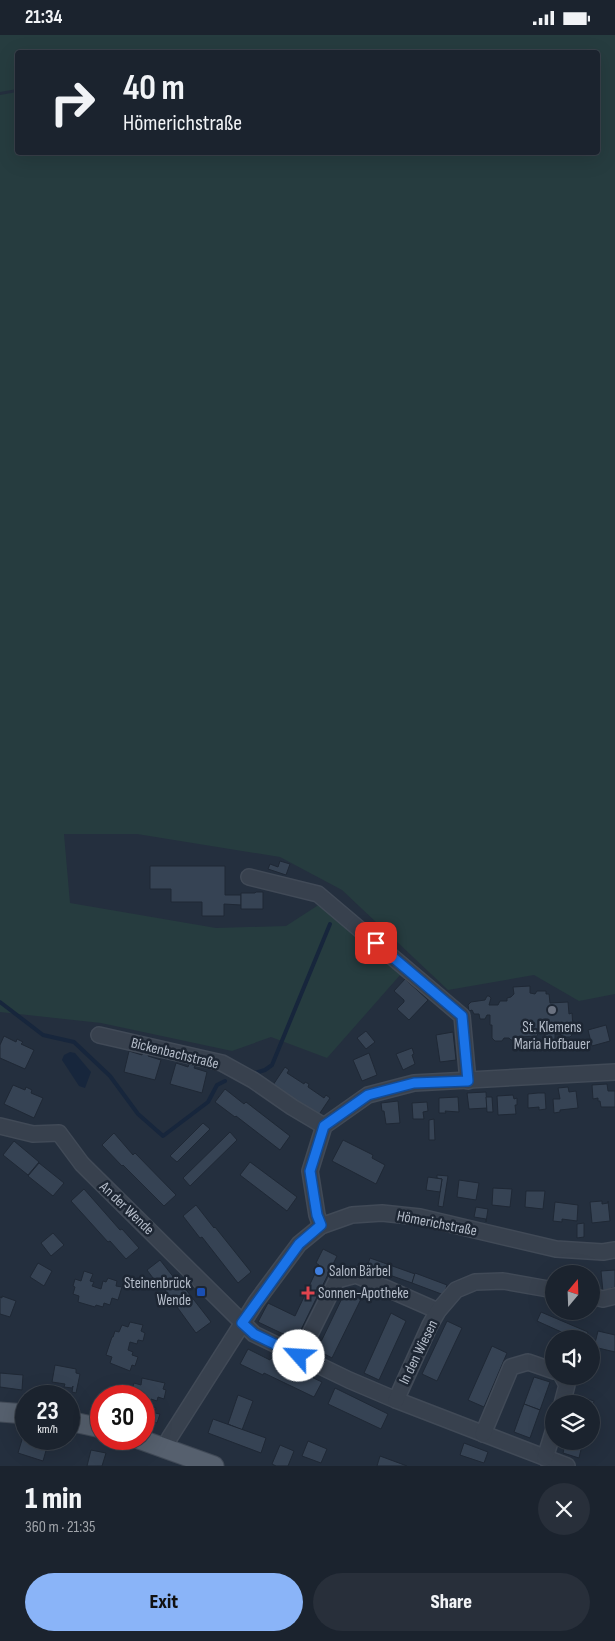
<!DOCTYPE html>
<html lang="en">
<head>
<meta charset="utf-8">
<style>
  body { margin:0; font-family:"Sofia Sans Condensed",sans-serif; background:#282f3a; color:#f1f3f6; height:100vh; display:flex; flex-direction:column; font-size:19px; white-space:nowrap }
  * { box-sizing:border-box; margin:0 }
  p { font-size:16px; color:#a0a4aa }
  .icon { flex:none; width:28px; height:28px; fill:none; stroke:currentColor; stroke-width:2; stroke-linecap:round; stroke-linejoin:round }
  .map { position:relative; height:1431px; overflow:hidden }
  .panel { display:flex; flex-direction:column; background:#1b232e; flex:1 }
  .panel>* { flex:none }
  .banner { position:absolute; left:15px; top:15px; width:585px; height:105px; border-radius:5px; box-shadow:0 5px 20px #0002,0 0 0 1px #39404a; background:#1b232e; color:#f1f3f6; overflow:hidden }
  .needle { width:32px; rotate:19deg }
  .fabs { position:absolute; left:545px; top:1230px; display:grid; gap:10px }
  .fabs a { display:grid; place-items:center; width:55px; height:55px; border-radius:50%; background:#1b232e; box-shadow:0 5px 20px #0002,0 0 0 1px #39404a; font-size:25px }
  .speed { position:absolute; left:15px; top:1350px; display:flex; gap:10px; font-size:25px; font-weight:700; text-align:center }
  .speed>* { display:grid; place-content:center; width:65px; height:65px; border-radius:50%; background:#1b232e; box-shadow:0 5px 20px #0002,0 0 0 1px #39404a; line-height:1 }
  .speed small { font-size:12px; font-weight:400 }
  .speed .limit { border:8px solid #d22; background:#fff; color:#111 }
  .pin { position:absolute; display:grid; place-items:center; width:42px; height:42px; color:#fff; margin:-21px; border-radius:10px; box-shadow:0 2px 8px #0006 }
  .me { position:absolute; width:55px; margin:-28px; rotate:296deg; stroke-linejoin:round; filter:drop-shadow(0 0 4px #0008) }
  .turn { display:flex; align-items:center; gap:18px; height:105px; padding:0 25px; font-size:22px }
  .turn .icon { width:65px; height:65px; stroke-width:2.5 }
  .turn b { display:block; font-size:35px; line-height:42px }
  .round { display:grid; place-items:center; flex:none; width:52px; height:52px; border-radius:26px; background:#282f3a }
  .headline { display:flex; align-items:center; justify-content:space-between; height:85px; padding:0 25px }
  h1 { font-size:30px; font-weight:800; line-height:38px }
  .cta { display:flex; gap:10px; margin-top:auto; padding:10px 25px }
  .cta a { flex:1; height:58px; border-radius:30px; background:#8ab4f8; color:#111; font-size:20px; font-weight:800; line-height:58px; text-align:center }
  .cta a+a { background:#282f3a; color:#f1f3f6 }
  .status { display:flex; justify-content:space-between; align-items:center; height:35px; padding:0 25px; background:#1b232e; direction:ltr }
  .status svg { height:14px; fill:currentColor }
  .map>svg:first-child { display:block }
  .green { fill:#263c3f }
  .water { fill:#17263c }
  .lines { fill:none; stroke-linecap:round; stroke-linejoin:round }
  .stream { stroke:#17263c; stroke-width:4 }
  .building { fill:#364354; stroke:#1f2835 }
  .minor-casing { stroke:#414a57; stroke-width:18 }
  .major-casing { stroke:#414a57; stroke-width:21 }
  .minor { stroke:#38414e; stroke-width:15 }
  .major { stroke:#56606e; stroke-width:19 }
  .route-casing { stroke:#114b97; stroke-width:12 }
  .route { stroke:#1a73e8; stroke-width:9 }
  .worship-dot { fill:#6b7280; stroke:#1d2633; stroke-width:2 }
  .shop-dot { fill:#3f7fe0; stroke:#1d2633; stroke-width:2 }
  .transit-dot { fill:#1a4fb4; stroke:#1d2633; stroke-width:2 }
  .health-dot { fill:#e0444e; stroke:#1d2633; stroke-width:2 }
  .labels { text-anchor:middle; stroke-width:5; stroke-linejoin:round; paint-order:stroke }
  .poi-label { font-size:15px; fill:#b4bcc9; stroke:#1d2633; text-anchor:start }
  .street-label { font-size:15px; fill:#b4bcc9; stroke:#1d2633 }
</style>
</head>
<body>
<div class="status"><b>21:34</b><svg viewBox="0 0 49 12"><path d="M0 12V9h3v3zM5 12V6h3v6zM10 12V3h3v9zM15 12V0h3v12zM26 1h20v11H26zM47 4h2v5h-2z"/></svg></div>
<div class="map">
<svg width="615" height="1431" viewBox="0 0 615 1431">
  <rect width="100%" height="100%" fill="#242f3e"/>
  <polygon class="green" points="0,0 615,0 615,959 579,966 534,940 448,955 342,855 280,822 137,799 64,799 70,868 216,893 286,891 320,869 401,939 327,1023 271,1002 232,1016 101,988 0,977 0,60 17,57 18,118 598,118 598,18 18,18 17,54 0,57"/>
  <polygon class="water" points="70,1017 75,1018 91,1037 85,1053 79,1051 62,1025 64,1020"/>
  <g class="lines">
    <g class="stream">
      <polyline points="0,967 43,1000 74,1007 110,1041 138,1079 163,1101 208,1067 217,1050 225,1046"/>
      <polyline points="255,1038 265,1035 272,1030 330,889"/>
    </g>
  </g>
  <g class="building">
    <polygon points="280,826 290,829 286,840 268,834 270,829 278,832"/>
    <polygon points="150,831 225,831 225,860 241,860 241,870 224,869 224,881 202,881 202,867 171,867 171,854 150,854"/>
    <polygon points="256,857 263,857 263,874 241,874 241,858 255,858"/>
    <polygon points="405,944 428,965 409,985 397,974 404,967 404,965 394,956"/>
    <polygon points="530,951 530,958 535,959 537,956 546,956 546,959 549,959 550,968 568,967 569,979 572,978 573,991 570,993 572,1000 570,1002 564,1002 560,999 555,999 555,1004 552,1007 545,1007 545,999 548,999 550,996 550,989 545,989 544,994 539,994 537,1001 518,1002 517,1005 511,1005 509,1003 504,1003 502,1006 495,1006 492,1003 492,990 490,990 490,980 487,980 485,984 480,984 479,979 474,979 472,975 469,976 468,970 471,967 485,965 487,961 489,961 491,963 489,970 498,970 500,966 507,966 507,963 511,962 514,959 513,952"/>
    <polygon points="606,990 610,1006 592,1011 588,995"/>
    <polygon points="366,996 375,1007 366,1014 357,1003"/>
    <polygon points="453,997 456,1025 440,1027 436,1000"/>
    <polygon points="4,1001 16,1007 17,1004 23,1007 21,1009 34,1015 25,1034 0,1023 0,1010"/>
    <polygon points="412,1013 414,1019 412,1020 415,1029 403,1035 396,1019"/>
    <polygon points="129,1016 142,1020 143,1017 149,1018 148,1021 161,1025 155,1045 124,1037"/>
    <polygon points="369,1018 377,1040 362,1046 353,1025"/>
    <polygon points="176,1028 188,1032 189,1029 195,1031 194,1033 207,1037 202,1058 170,1049"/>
    <polygon points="285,1032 289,1035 287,1038 304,1049 305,1047 309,1049 308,1052 324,1063 326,1060 330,1063 318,1081 273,1050"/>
    <polygon points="607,1049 608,1056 615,1056 615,1072 601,1072 600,1066 598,1066 598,1063 593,1064 592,1050"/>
    <polygon points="13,1050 25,1055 26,1052 32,1055 31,1058 43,1063 34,1083 4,1069"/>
    <polygon points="568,1052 569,1057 576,1056 578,1073 560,1075 560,1077 554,1078 553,1064 560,1064 558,1053"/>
    <polygon points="225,1054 244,1069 246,1067 290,1101 280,1115 236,1081 235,1082 215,1067"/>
    <polygon points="486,1057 487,1073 469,1074 467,1058"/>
    <polygon points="538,1058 545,1058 546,1074 539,1075 539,1072 528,1073 528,1059"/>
    <polygon points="513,1060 514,1064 517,1063 517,1070 515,1070 516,1079 498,1080 497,1061"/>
    <polygon points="458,1062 459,1077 445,1076 446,1078 439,1078 439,1063"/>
    <polygon points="486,1062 492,1062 493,1077 487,1077"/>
    <polygon points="398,1066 400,1088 386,1089 384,1076 382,1076 381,1068"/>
    <polygon points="427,1067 428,1076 423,1077 424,1084 413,1084 412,1068"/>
    <polygon points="434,1084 435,1105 429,1105 429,1085"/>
    <polygon points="203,1088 210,1094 177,1127 170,1121"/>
    <polygon points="230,1097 237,1105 190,1151 183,1143"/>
    <polygon points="114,1098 133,1120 135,1118 176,1160 164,1171 123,1130 122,1131 102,1110"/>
    <polygon points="343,1105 373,1120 372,1123 385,1130 376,1149 332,1126"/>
    <polygon points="14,1106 39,1127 28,1140 3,1120"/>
    <polygon points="250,1127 297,1162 287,1176 240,1140"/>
    <polygon points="39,1128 64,1148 53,1161 28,1141"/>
    <polygon points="437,1140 448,1141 443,1172 438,1171 442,1144 437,1143"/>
    <polygon points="428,1142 442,1144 440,1157 426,1155"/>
    <polygon points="459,1145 479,1148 476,1165 457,1162"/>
    <polygon points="493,1153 512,1154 510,1172 492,1170"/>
    <polygon points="84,1154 120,1195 122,1194 139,1213 126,1224 110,1206 108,1207 71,1166"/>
    <polygon points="526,1156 545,1156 543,1174 525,1172"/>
    <polygon points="602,1166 602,1169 608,1168 608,1166 610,1186 592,1188 590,1167"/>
    <polygon points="555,1167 578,1170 577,1186 562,1184 562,1187 553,1186"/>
    <polygon points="196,1170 214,1193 215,1192 251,1237 238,1248 202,1202 200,1203 183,1181"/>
    <polygon points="476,1172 488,1174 486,1187 486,1184 474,1182"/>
    <polygon points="584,1188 584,1202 577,1203 577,1189"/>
    <polygon points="53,1198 64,1210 51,1221 41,1208"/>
    <polygon points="323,1214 337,1221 296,1305 258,1287 268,1268 295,1281 319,1230 316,1228"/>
    <polygon points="370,1223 415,1239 412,1248 367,1232"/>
    <polygon points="160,1225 175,1244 177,1243 211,1287 196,1298 164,1254 162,1255 147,1235"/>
    <polygon points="38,1228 52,1236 44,1251 30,1242"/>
    <polygon points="615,1235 615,1253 611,1253 611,1256 603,1257 601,1236"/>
    <polygon points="84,1236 93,1239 90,1246 94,1247 92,1251 101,1254 103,1246 106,1247 108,1243 117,1246 116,1251 122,1252 118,1265 112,1263 110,1270 104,1268 103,1272 96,1270 95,1272 78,1267 79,1261 73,1259 75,1252 73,1251 75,1244 81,1246"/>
    <polygon points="415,1238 447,1250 444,1260 412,1248"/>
    <polygon points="345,1257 361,1264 332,1323 317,1315"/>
    <polygon points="2,1261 16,1266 10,1282 0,1279 0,1262 2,1263"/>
    <polygon points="541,1277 588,1297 585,1304 577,1304 537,1286"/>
    <polygon points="391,1278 406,1286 379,1345 364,1338"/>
    <polygon points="447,1286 462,1293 437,1346 422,1339"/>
    <polygon points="130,1287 143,1290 141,1296 145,1298 143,1306 138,1305 137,1309 130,1307 128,1315 133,1317 132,1320 138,1322 135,1331 132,1330 130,1336 110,1328 112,1322 106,1320 112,1302 113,1302 115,1296 119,1297 122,1290 128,1292"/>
    <polygon points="598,1296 615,1300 615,1317 594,1312"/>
    <polygon points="492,1311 507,1318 484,1372 468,1365"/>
    <polygon points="248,1314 270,1325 271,1323 322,1347 314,1362 264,1338 263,1340 240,1329"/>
    <polygon points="55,1330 76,1334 76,1338 80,1339 76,1358 72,1357 73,1351 72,1353 64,1352 65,1349 52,1347"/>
    <polygon points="0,1338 23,1340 22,1355 0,1352"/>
    <polygon points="534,1342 550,1347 540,1375 524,1369"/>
    <polygon points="142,1343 165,1348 163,1354 166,1355 164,1364 158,1362 157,1366 151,1364 149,1371 156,1373 155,1378 160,1379 157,1388 152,1386 151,1392 144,1390 144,1361 130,1361 134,1348 141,1350"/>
    <polygon points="335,1353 388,1379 381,1394 328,1369"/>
    <polygon points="238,1360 253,1366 242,1395 228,1389"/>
    <polygon points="578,1361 594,1366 591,1376 591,1369 576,1369"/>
    <polygon points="524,1369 540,1375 530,1403 514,1397"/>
    <polygon points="213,1384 266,1403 261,1418 208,1398"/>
    <polygon points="24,1398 26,1398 26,1404 49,1405 43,1426 18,1418"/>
    <polygon points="308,1406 327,1414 321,1428 302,1421"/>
    <polygon points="566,1406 583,1406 579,1423 563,1418"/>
    <polygon points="464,1408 488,1417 484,1428 460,1420"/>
    <polygon points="280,1410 294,1416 288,1431 276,1431 272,1429"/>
    <polygon points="91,1415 106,1418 102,1431 87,1431"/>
    <polygon points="380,1421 407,1431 377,1431"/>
  </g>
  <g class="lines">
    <defs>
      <g id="minor">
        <polyline points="249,842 318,859 462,981 468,1046"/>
        <polyline points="99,1000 222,1028 253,1045 292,1072 324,1091"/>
        <polyline points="0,1091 33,1099 59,1098 82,1129 254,1299 349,1345 396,1365 567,1431"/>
        <polyline points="321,1191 317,1180 310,1136 324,1091 368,1060 414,1048 615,1037"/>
        <polyline points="591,1261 603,1264 615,1261"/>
        <polyline points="299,1321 337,1245 356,1240 438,1276"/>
        <polyline points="396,1365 430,1290 438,1276 456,1255 475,1247 503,1246 554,1255"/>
        <polyline points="562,1369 567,1350 562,1341"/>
        <polyline points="483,1399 511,1332 528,1327 554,1336"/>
        <polyline points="165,1412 170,1402 256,1267 299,1209 321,1191 352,1180 382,1178 420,1182 556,1214 603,1217 615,1215"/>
        <polyline points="545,1423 554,1394"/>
      </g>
      <g id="major">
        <polyline points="0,1377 26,1379"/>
        <polyline points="69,1386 101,1393"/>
        <polyline points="139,1404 214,1431"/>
      </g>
    </defs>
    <use href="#minor" class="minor-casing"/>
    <use href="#major" class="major-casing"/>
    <use href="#minor" class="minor"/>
    <use href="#major" class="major"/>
  </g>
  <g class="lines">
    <defs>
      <polyline id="route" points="299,1321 254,1299 242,1288 299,1209 321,1190 317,1180 310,1136 324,1091 368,1060 414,1048 468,1046 462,981 376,908"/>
    </defs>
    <use href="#route" class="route-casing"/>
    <use href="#route" class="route"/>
  </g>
  <circle class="worship-dot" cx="552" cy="975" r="5"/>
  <circle class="shop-dot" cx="319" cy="1236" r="5"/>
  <rect class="transit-dot" x="196" y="1252" width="10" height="10" rx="2.5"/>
  <path class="health-dot" d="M305.5 1250.5h5v5h5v5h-5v5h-5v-5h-5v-5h5z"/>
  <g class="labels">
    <g class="poi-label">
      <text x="552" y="997" text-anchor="middle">St. Klemens<tspan x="552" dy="17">Maria Hofbauer</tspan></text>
      <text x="329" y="1241">Salon Bärbel</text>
      <text x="191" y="1253" text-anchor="end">Steinenbrück<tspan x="191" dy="17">Wende</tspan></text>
      <text x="318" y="1263">Sonnen-Apotheke</text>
    </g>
    <g class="street-label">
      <text transform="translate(175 1018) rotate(14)" y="5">Bickenbachstraße</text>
      <text transform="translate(127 1173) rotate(44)" y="5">An der Wende</text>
      <text transform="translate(437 1188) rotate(11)" y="5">Hömerichstraße</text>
      <text transform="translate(418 1317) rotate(-64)" y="5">In den Wiesen</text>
    </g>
  </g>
</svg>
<div class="fabs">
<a><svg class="needle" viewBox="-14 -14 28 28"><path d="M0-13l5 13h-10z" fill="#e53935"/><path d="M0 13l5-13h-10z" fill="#a0a4aa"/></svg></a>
<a><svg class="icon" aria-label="sound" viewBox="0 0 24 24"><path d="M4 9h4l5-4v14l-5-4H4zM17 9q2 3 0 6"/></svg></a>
<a><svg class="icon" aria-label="layers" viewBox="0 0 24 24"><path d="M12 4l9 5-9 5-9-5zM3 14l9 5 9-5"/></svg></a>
</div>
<div class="speed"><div>23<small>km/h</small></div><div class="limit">30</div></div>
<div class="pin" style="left:376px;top:908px;background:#d93025"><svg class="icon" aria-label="arrive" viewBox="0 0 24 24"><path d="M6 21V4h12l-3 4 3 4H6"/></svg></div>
<svg class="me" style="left:299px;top:1321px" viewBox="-20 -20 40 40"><circle r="19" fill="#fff"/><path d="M0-13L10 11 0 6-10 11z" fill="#1a73e8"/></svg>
<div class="banner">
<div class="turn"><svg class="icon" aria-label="right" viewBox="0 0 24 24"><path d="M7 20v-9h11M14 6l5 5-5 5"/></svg><div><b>40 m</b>Hömerichstraße</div></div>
</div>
</div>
<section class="panel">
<div class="headline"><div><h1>1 min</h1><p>360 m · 21:35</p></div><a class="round"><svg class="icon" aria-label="close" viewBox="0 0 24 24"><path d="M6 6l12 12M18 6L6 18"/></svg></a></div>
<div class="cta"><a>Exit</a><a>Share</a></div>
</section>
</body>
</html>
